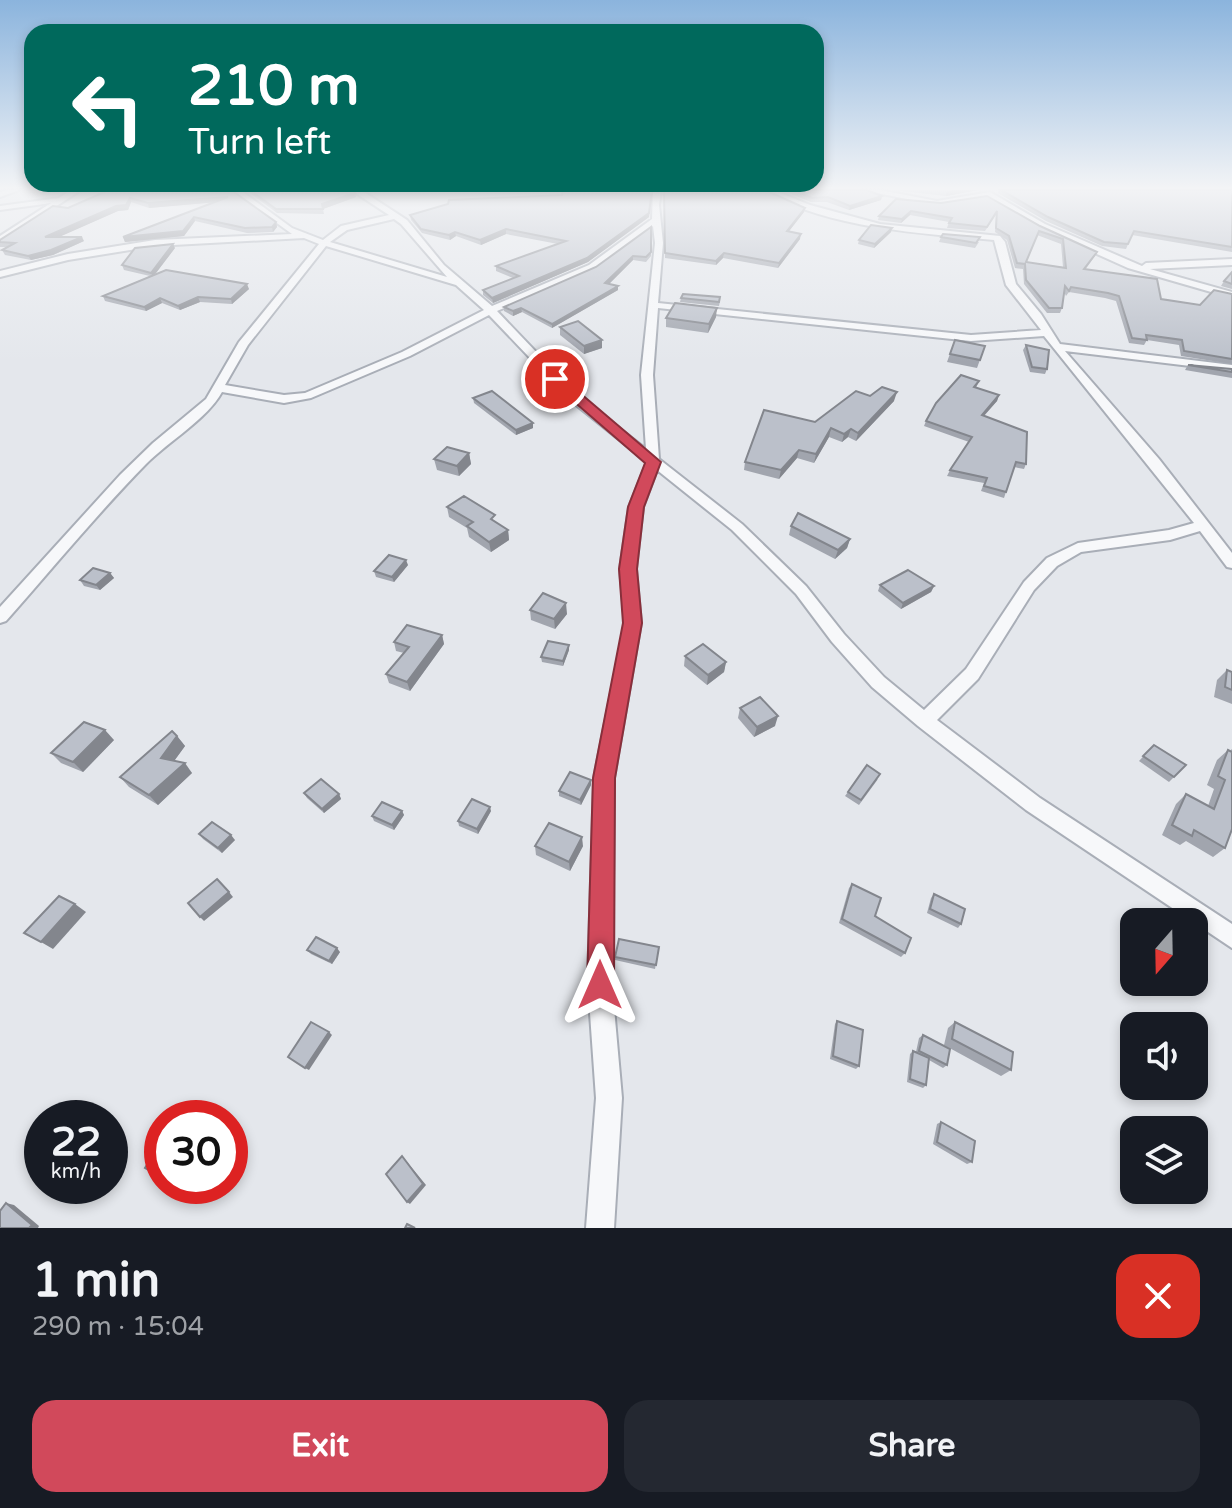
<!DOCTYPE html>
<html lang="en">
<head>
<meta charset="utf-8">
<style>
  body { margin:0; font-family:"Varela Round",sans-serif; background:#242831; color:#f1f3f6; height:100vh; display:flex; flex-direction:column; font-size:30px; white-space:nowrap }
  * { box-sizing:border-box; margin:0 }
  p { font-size:26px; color:#9ea1a6 }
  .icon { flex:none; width:44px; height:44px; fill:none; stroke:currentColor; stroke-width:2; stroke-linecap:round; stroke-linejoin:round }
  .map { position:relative; height:1228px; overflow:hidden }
  .sheet { display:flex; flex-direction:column; background:#171b24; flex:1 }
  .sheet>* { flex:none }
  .hud { position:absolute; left:24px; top:24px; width:800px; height:168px; border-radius:24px; box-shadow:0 4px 12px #0003; background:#00695c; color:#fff; overflow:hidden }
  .needle { width:52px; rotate:200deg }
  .tools { position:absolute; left:1120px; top:908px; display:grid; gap:16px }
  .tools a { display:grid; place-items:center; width:88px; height:88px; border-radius:16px; background:#171b24; box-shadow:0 4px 12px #0003; font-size:40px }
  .speed { position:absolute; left:24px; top:1100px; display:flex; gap:16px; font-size:40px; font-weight:700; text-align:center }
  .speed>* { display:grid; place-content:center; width:104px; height:104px; border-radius:50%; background:#171b24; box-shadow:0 4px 12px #0003; line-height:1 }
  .speed small { font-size:20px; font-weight:400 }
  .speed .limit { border:12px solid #d22; background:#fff; color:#111 }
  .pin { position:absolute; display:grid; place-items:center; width:68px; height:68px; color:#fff; margin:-34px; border:4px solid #fff; border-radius:50%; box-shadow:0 2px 8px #0007 }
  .me { position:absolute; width:88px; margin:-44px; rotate:0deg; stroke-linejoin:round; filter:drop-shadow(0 0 6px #0008) }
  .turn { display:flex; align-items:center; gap:28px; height:168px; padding:0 32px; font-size:36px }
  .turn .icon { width:104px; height:104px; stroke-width:2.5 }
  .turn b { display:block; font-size:56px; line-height:68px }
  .round { display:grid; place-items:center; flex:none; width:84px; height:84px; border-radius:24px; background:#242831 }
  .head { display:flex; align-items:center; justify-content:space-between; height:136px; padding:0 32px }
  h1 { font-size:48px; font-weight:700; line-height:60px }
  .action { display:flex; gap:16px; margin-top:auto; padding:16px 32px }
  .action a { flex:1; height:92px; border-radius:24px; background:#d1495b; color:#fff; font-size:32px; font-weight:700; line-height:92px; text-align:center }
  .action a+a { background:#242831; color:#f1f3f6 }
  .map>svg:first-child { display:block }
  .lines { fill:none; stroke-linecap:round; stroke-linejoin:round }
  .street-casing { stroke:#a9aeb7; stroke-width:4 }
  .street { fill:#f7f8fa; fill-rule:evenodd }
  .wall { fill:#a1a5ae; fill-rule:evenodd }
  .shaded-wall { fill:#83868d }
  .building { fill:#bbc0ca; stroke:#83868d; stroke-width:2; fill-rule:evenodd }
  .route { fill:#d1495b; stroke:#882f3b; stroke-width:2 }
</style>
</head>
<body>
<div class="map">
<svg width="1232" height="1228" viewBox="0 0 1232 1228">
  <rect width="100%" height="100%" fill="#e4e7ec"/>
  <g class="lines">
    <defs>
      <g id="street">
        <polygon points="7,190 19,190 0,197 0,192"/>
        <polygon points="71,190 81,190 0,243 0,236 51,203 0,210 0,206 59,198"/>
        <path d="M231,190h9l52,38 31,12 18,-14 48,-11 -38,-25h10l46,30 37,45 48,41 97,-41 63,-46 1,-29h8l-2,15 4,38 -5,60 313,32 70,-5 -35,-45 -12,-45c-73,-7 -166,-11 -232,-50h11l37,15 70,19 120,12 5,6 11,42 25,30 19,30 172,21v6l-167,-20 94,108 73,94v15l-5,-1 -27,-36 -30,9 -89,12 -24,14 -23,24 -56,89 -41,41 103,78 192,126v24l-206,-138 -108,-84 -46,-39 -40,-45 -36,-48 -64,-64 -75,-60 -14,37 -7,62 5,54 -27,155 -2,207 10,113 -8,130h-28l10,-130 -8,-113 6,-207 31,-155 -5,-54 9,-62 18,-45 -76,-61 -82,-86 -79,41 -99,42 -27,5 -62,-11c-15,27 -53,49 -76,72 -49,50 -94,105 -140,157l-6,2v-16l120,-132 33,-32 53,-44 33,-57 80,-98 -15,-6 -149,8 -87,14 -68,17v-6l68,-17 87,-14 137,-6zM394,219l7,5 46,53 -117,-35 17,-12zM653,226l2,17 -14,132 5,74 -67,-52 -82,-86 98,-42zM326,246l130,39 28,25 -82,42 -97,41 -21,2 -59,-10 23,-40zM658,308l313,33 73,-5 150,187 -25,7 -91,13 -31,15 -23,24 -58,87 -42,41 -40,-33 -40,-43 -38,-48 -64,-62 -83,-65 -6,-84z"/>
        <polygon points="862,190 880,190 937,201 990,192 1045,224 1142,266 1146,263 1232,259 1232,265 1150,269 1232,292 1232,298 1128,268 1039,228 987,197 937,205"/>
      </g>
    </defs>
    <use href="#street" class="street-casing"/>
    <use href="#street" class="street"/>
  </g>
  <g class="wall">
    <polygon points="109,190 231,190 276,222 277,227 273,232 247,233 195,221 184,236 125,242 123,237 214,202 149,208 131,202 128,210 118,211 58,237 84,241 53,255 31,260 5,255 2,250 8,247 0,247 0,240"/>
    <polygon points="246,190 352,190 356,197 323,209 324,214 277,213"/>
    <polygon points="664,190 804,212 789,231 800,239 778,268 723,258 716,265 665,258"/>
    <polygon points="782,190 867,190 882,196 881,200 849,210 827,202 811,202"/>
    <polygon points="893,190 978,190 946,196"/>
    <polygon points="999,190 1232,190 1232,252 1132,235 1126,249 1102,246 1046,221 998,193"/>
    <polygon points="562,195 649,217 588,262 493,303 483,295 483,290 513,278 496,271 496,266 558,244 506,234 481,245 456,236 450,240 422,233 411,220 410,215"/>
    <path d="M987,196l108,60 -10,14 76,29 39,6 32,-11v70l-51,-8 -2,-11 -32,-5 -3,5 -15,-2 -13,-42 -11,-3 -36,-6 -3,4 -2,-4 -2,16 -2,5h-13l-23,-29 -1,-15 -8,-1 -8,-28 -12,-8 1,-17 -11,16 -38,-3 2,-6 -39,-7 -9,8 -23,-3 1,-4 62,-13zM1037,235l24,9 2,23 -37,-5z"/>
    <polygon points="651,227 651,256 646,262 633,260 609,284 618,290 552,328 522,312 513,316 504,311 504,307 596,267"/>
    <polygon points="892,228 891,232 874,248 858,244 859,240"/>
    <polygon points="941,237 979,242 975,248 939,242"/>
    <polygon points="175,248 155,274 249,289 232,304 200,302 180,310 162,303 146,311 105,301 103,296 150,276 124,270 122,265"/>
    <polygon points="1232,272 1232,289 1221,286 1224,281"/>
    <polygon points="681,298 719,301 720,301 719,306 680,302"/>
    <polygon points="716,317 708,333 666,327 666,318"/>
    <polygon points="560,327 602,348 584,354 560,335"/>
    <polygon points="955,340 985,346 977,368 947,362"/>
    <polygon points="1026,345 1047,369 1045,374 1030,372 1023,350"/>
    <polygon points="1188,365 1232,369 1232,378 1185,370"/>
    <polygon points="979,381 976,388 999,395 997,401 984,416 1026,464 1024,469 1014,467 1004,498 981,491 984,483 947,476 950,470 969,442 924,426 926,421"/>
    <polygon points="870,396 894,401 856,441 848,437 842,442 829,437 814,463 797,458 779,479 744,470 745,462 815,422"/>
    <polygon points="473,398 533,428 516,435 474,403"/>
    <polygon points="469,453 471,464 459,476 437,470 434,459"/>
    <polygon points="447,507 496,522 508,530 509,540 491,552 469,537 467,528 449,517"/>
    <polygon points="791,526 850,539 847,548 835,559 789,535"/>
    <polygon points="408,565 394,582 376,577 374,571"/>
    <polygon points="110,573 114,578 100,590 84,586 80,580"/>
    <polygon points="880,585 934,586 931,592 901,609 878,591"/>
    <polygon points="530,610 567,614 555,629 531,620"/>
    <polygon points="442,635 444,644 410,691 389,683 386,674 404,653 396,651 394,642"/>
    <polygon points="569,650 563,666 542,662 541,657"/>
    <polygon points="685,656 726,662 724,672 707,685 684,666"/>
    <polygon points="1227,670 1232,672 1232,704 1214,697 1217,680"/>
    <polygon points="740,708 775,726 754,737 738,718"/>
    <polygon points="177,736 185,746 174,761 192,773 158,805 129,787 120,777"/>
    <polygon points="114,740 83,772 61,763 51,753"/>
    <polygon points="1154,745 1186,765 1169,782 1139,761"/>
    <polygon points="1232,749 1232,829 1225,848 1213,857 1186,841 1180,845 1162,835 1176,804 1186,794 1208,806 1214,789 1207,785 1217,760 1228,750 1230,751"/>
    <polygon points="878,779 859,805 845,796 848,792"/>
    <polygon points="591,780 591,785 581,805 559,796 559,791"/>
    <polygon points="304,793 339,794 341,799 324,813 307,798"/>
    <polygon points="402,811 404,815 394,830 374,821 372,816"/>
    <polygon points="491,811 478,834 459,826 458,821"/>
    <polygon points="199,834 235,840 222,853 203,839"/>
    <polygon points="535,846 583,846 570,871 536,855"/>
    <polygon points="852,884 905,953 901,957 839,923 849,888"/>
    <polygon points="934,894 961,924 958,928 927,913 931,898"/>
    <polygon points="659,947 655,969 615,960 615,957"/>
    <polygon points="307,950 340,952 332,964 311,954"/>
    <polygon points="837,1021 859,1066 856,1069 830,1059 835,1024"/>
    <polygon points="955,1022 1011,1070 1001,1076 944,1045 948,1028"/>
    <polygon points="923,1035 947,1065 943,1068 929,1060 926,1085 923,1088 907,1082 910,1054 913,1051 916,1052 919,1038"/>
    <polygon points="941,1122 972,1162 967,1164 933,1144 937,1124"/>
  </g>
  <g class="shaded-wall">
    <polygon points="653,190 649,217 588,262 493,303 492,298"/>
    <polygon points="955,190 978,190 946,196 947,192"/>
    <polygon points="355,193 356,197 323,209 322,204"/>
    <polygon points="882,196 881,200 849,210 850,206"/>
    <polygon points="228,197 230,201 149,208 148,203"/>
    <polygon points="130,198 131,202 128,210 118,211 48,242 45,237"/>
    <polygon points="805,208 804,212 786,235 787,231"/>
    <polygon points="911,211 910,215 901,223 902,219"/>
    <polygon points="194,217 195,221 184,236 125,242 123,237"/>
    <polygon points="276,222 277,227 273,232 272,227"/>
    <polygon points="892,228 891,232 874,248 875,244"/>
    <polygon points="506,229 506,234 481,245 480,240"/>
    <polygon points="455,232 456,236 450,240 449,235"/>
    <polygon points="801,234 800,239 778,268 779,263"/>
    <polygon points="82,237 84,241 53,255 31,260 28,256"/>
    <polygon points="173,244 175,248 153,277 151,273"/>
    <polygon points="724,253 723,258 716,265 716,261"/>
    <polygon points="633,256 633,260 605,288 605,283"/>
    <polygon points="247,284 249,289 232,304 231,299"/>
    <polygon points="618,286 618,290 552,328 552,324"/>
    <polygon points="198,297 200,302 180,310 178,306"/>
    <polygon points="160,298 162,303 146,311 144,307"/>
    <polygon points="521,308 522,312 513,316 513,311"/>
    <polygon points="717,308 716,317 708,333 709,324"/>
    <polygon points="602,340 602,348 584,354 584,346"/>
    <polygon points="897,392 894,401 856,441 858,433"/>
    <polygon points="999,395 997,401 980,420 982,415"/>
    <polygon points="533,423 533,428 516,435 516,430"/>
    <polygon points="831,428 829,437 814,463 816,454"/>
    <polygon points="851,429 848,437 842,442 844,434"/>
    <polygon points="799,450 797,458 779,479 781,470"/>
    <polygon points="469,453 471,464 459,476 457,466"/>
    <polygon points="508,530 509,540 491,552 489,542"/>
    <polygon points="850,539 847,548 835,559 838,550"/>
    <polygon points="406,560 408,565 394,582 392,577"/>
    <polygon points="110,573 114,578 100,590 96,585"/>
    <polygon points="934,586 931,592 901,609 903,603"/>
    <polygon points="566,603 567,614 555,629 554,619"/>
    <polygon points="442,635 444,644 410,691 407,682"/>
    <polygon points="569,645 569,650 563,666 563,661"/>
    <polygon points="726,662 724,672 707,685 708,675"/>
    <polygon points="778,716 775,726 754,737 757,727"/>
    <polygon points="105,730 114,740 83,772 73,762"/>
    <polygon points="177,736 185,746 169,768 161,758"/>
    <polygon points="185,763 192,773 158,805 149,795"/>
    <polygon points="591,780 591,785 581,805 580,800"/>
    <polygon points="339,794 341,799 324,813 322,809"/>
    <polygon points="490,807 491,811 478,834 477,829"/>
    <polygon points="402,811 404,815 394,830 392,825"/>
    <polygon points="231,835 235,840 222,853 218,848"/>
    <polygon points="582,837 583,846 570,871 569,862"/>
    <polygon points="229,892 233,897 204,921 200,917"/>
    <polygon points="75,904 86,912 53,949 41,942"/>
    <polygon points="337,948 340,952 332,964 329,961"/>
    <polygon points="329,1032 332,1035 309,1070 305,1068"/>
    <polygon points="402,1156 426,1185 410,1204 407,1202"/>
    <polygon points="6,1203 14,1205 39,1226 38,1228 29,1228"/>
  </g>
  <g class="building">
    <polygon points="109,190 231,190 276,222 272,227 245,228 194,217 183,231 123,237 228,197 148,203 130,198 126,205 116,206 45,237 82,237 51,250 28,256 2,250 15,243 0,242 0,240 53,206 68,208"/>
    <polygon points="250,190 352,190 355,193 322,204 323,209 276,209"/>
    <polygon points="563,190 652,190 649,213 587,258 492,298 483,290 519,276 496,266 566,241 506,229 480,240 455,232 449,235 421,229 410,215 448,204 449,200 562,195"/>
    <polygon points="664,190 765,190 805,208 787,231 801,234 779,263 724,253 716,261 665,253"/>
    <polygon points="793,190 867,190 882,196 850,206 828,197 812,198"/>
    <polygon points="1001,190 1232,190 1232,247 1134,231 1128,244 1104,242 1048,217"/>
    <path d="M987,196l53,30 57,26 -13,17 73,10 4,20 39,6 14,-15 18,4v65l-48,-8 -2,-11 -36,-5 1,5 -15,-2 -13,-42 -11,-3 -37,-6 -2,4 -4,-5 -3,22h-13l-23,-28 -1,-16 -8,-1 -8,-27 -13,-8 1,-17 -10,16 -38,-4 3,-5 -41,-7 -9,8 -23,-3 17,-17 45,4zM1039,231l24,8 3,29 -40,-6z"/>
    <polygon points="871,225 892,228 875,244 859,240"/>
    <polygon points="651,227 651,252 646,257 633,256 605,283 618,286 552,324 521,308 513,311 504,307 596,267"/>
    <polygon points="943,234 980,237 976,243 941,237"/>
    <polygon points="173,244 151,273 122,265 135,248"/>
    <polygon points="166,270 247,284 231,299 198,297 178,306 160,298 144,307 103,296"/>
    <polygon points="1232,272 1232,284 1224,281"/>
    <polygon points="683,294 720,297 719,302 681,298"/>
    <polygon points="675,303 717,308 709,324 666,318"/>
    <polygon points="578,321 602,340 584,346 560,327"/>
    <polygon points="955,340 985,346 980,360 950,354"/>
    <polygon points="1026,345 1049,350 1047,369 1032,367"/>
    <polygon points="1188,365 1232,369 1232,372"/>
    <polygon points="961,375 979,381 974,387 999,395 982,415 1027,432 1026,464 1016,462 1006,492 984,486 987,478 950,470 972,437 926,421 936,403"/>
    <polygon points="882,387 897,392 858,433 851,429 844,434 831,428 816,454 799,450 781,470 745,462 764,410 815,422 856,391 870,396"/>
    <polygon points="492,391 533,423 516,430 473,398"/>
    <polygon points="447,447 469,453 457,466 434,459"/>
    <polygon points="464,496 495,515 491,519 508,530 489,542 467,526 473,522 447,507"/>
    <polygon points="798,513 850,539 838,550 791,526"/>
    <polygon points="389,555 406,560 392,577 374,571"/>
    <polygon points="93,568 110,573 96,585 80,580"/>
    <polygon points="908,570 934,586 903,603 880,585"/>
    <polygon points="543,593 566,603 554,619 530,610"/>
    <polygon points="407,625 442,635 407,682 386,674 409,647 394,642"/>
    <polygon points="548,641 569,645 563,661 541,657"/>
    <polygon points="703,644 726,662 708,675 685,656"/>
    <polygon points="1227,670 1232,672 1232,690 1225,687"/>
    <polygon points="760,697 778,716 757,727 740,708"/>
    <polygon points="84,722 105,730 73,762 51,753"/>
    <polygon points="172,731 177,736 161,758 185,763 149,795 120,777"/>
    <polygon points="1154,745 1186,765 1174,777 1143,756"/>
    <polygon points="1228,750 1232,752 1232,829 1225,848 1194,830 1192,836 1172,825 1186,794 1214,809 1225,780 1218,776"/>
    <polygon points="867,765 880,774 861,800 848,792"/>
    <polygon points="570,772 591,780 580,800 559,791"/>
    <polygon points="321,779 339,794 322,809 304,793"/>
    <polygon points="472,799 490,807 477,829 458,821"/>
    <polygon points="382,802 402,811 392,825 372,816"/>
    <polygon points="212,822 231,835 218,848 199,834"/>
    <polygon points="549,823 582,837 569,862 535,846"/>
    <polygon points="217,879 229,892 200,917 188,903"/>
    <polygon points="852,884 881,898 875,916 911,938 905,953 842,919"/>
    <polygon points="934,894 965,909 961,924 930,909"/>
    <polygon points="59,896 75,904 41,942 24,933"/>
    <polygon points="316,937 337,948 329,961 307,950"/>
    <polygon points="619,939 659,947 656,965 615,957"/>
    <polygon points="837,1021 863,1030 859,1066 833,1056"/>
    <polygon points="311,1022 329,1032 305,1068 288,1057"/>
    <polygon points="955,1022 1013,1052 1011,1070 952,1039"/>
    <polygon points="923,1035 950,1049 947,1065 919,1051"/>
    <polygon points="913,1051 929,1058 926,1085 910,1079"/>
    <polygon points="941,1122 975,1141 972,1162 937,1142"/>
    <polygon points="162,1141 162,1178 145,1168"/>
    <polygon points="402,1156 423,1184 407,1202 386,1174"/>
    <polygon points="6,1203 32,1225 29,1228 0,1228 0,1211"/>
    <polygon points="407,1224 415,1228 405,1228"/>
  </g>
  <linearGradient id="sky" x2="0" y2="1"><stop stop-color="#8bb4dd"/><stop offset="0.52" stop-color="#f3f4f6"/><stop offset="1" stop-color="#f3f4f6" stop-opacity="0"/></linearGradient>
  <rect width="1232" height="362" fill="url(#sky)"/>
  <polygon class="route" points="550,376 560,376 661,462 644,507 637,569 642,623 615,778 614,985 610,995 600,999 591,995 587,985 593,778 623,623 619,569 628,507 645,463 550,381"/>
</svg>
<div class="tools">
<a><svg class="needle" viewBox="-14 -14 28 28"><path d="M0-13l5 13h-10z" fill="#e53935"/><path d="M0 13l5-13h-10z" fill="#9ea1a6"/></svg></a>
<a><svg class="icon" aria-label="sound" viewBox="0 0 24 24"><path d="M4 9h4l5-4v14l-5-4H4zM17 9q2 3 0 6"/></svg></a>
<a><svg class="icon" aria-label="layers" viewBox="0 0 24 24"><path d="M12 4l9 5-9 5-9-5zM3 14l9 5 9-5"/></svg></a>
</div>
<div class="speed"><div>22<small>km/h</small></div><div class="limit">30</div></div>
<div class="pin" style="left:555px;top:379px;background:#d93025"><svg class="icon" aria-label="arrive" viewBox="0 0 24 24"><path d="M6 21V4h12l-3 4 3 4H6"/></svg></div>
<svg class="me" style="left:600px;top:985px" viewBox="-20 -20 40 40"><path d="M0-17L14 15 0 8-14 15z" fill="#d1495b" stroke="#fff" stroke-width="4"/></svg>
<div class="hud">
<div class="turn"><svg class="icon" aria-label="left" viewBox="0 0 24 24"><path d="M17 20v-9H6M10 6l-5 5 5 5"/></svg><div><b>210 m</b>Turn left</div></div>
</div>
</div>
<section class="sheet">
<div class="head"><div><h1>1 min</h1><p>290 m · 15:04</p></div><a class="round" style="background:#d93025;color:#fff"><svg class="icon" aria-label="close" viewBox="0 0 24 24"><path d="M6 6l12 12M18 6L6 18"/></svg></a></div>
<div class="action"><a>Exit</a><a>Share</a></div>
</section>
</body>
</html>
